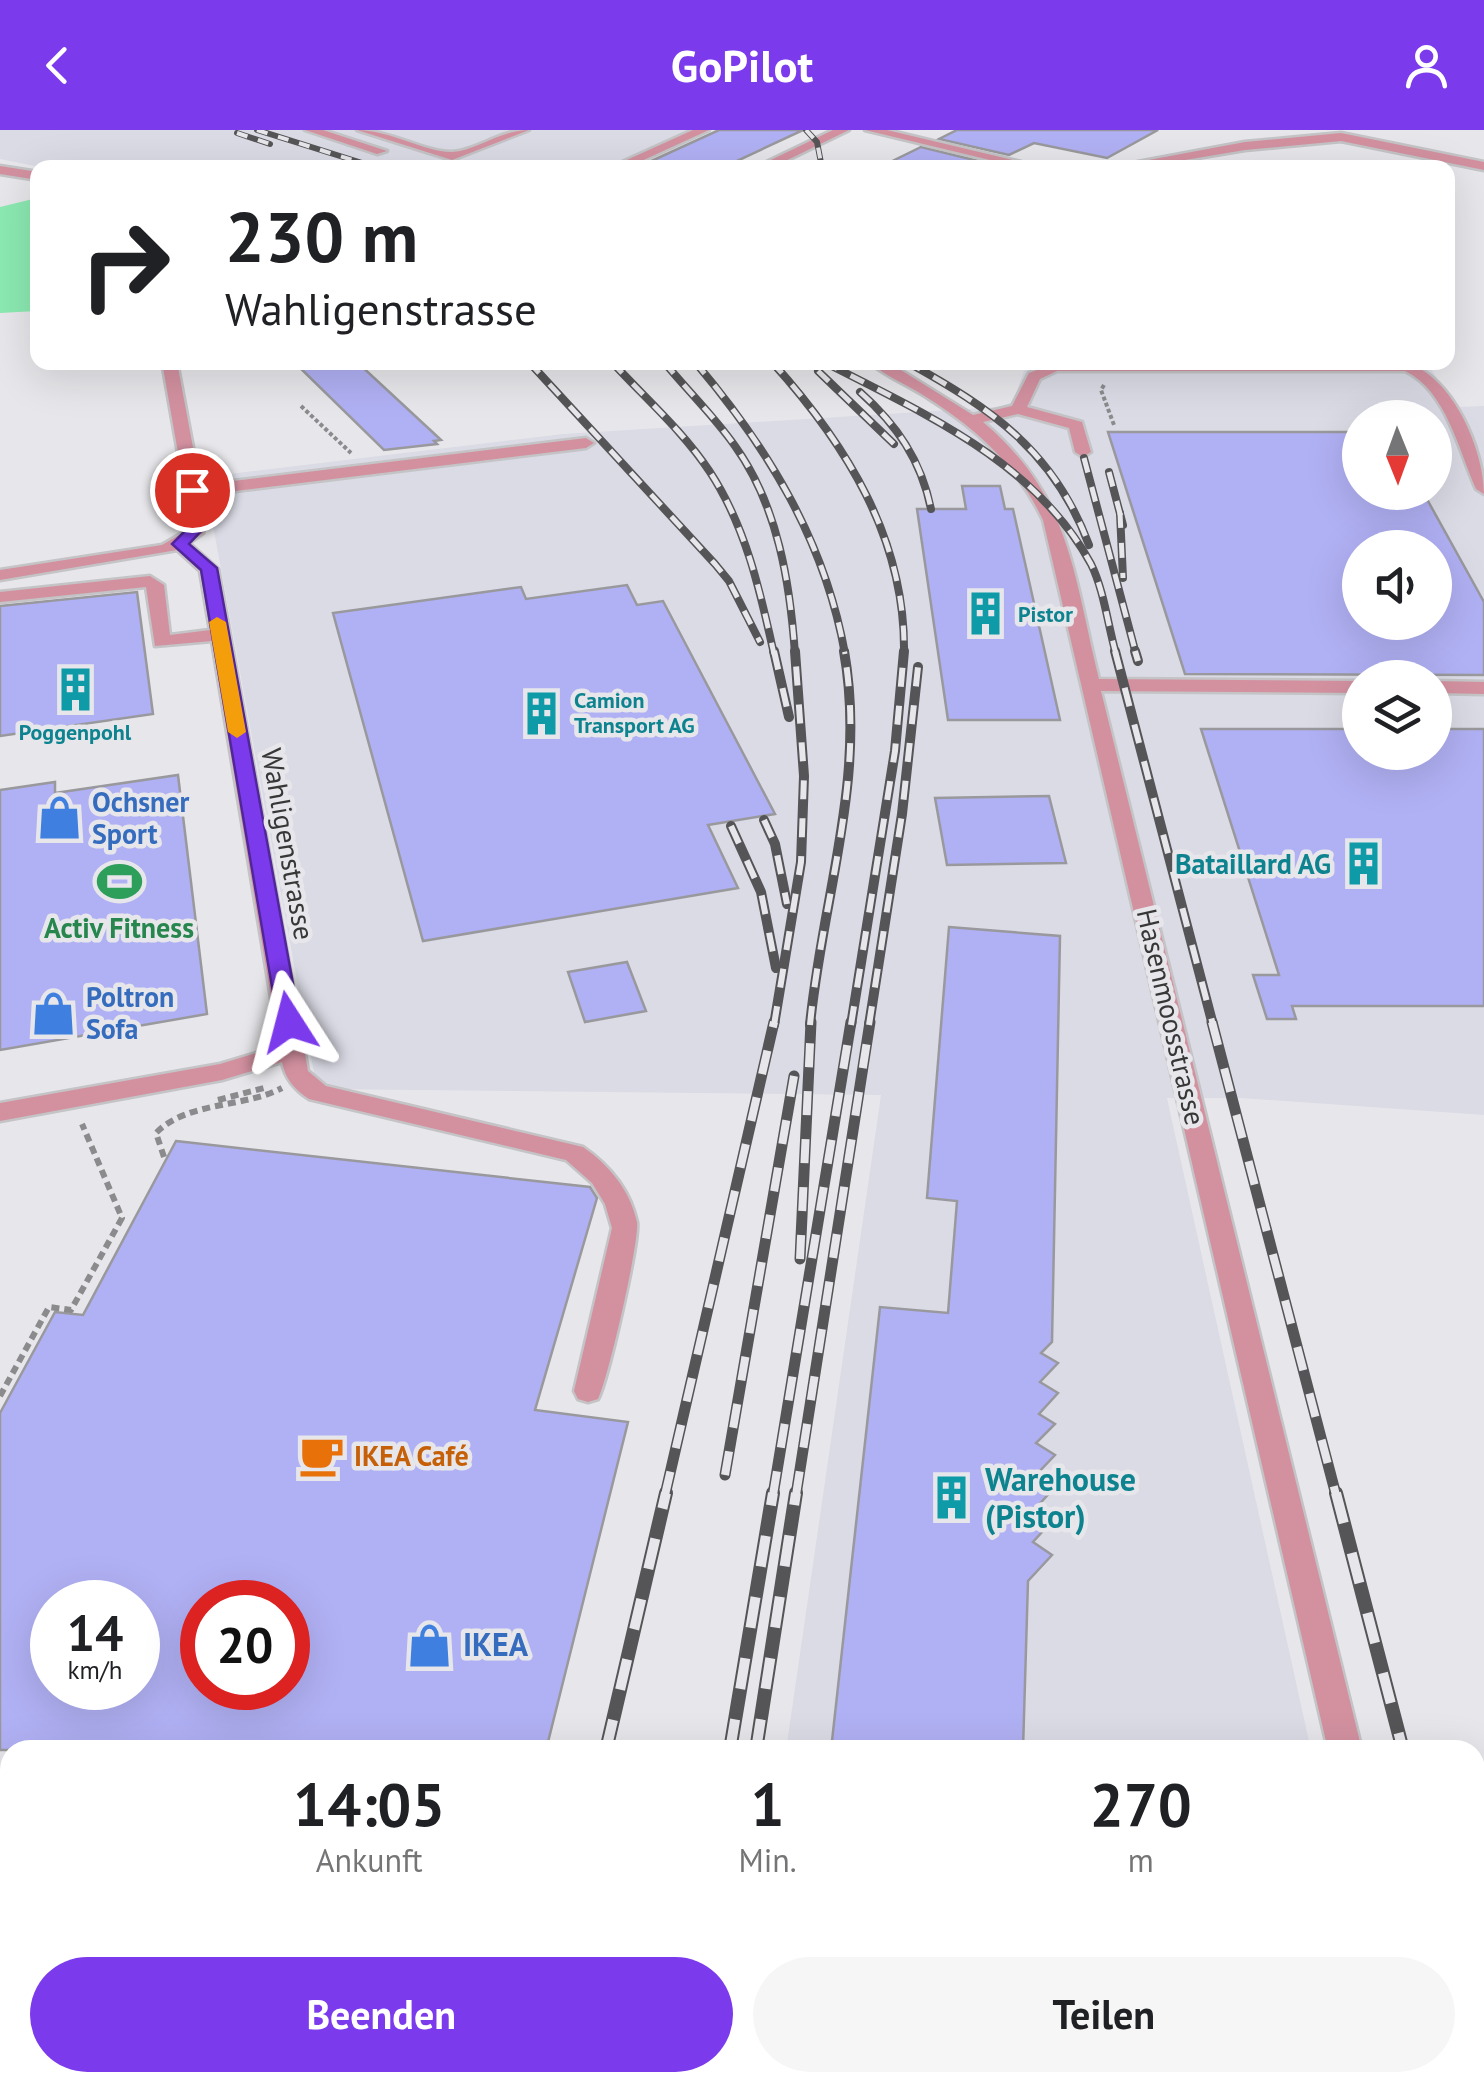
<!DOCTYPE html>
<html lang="de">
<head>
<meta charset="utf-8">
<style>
  body { margin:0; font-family:"PT Sans",sans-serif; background:#f6f6f6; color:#202124; height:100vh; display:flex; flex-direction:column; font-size:38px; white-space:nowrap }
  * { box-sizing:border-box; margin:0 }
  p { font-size:32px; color:#757577 }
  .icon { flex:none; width:55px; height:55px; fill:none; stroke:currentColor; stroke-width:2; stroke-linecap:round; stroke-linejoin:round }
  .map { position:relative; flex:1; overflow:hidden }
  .drawer { position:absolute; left:0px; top:1610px; width:1485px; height:352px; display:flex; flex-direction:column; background:#fff; border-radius:30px 30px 0 0; box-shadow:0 10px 40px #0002 }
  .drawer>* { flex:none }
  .hud { position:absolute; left:30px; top:30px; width:1425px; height:210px; border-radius:20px; box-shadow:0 10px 40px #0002; background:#fff; color:#202124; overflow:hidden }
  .needle { width:65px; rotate:179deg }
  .fabs { position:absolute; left:1342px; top:270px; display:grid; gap:20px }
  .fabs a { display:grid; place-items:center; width:110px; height:110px; border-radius:50%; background:#fff; box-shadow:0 10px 40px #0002; font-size:50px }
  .speed { position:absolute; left:30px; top:1450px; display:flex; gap:20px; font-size:50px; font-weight:700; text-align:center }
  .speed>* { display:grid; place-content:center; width:130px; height:130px; border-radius:50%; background:#fff; box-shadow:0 10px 40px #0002; line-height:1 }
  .speed small { font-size:25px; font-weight:400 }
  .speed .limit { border:15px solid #d22; background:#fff; color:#111 }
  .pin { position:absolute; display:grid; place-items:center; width:85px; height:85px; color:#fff; margin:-42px; border:5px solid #fff; border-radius:50%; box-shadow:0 2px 10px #0007 }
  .me { position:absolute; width:110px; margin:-55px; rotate:351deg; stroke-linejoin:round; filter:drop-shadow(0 0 8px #0008) }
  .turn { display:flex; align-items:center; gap:35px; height:210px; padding:0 30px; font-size:45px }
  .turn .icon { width:130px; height:130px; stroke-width:2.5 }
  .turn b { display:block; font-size:70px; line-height:85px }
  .eta { display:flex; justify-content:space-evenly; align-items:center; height:170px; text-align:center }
  .eta b { font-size:60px; font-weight:800; line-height:70px }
  .primary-button { display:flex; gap:20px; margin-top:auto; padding:20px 30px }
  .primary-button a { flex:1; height:115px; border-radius:60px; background:#7c3aed; color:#fff; font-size:40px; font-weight:800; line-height:115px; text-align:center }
  .primary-button a+a { background:#f6f6f6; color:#202124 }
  header { display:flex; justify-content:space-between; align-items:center; height:130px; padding:0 30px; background:#7c3aed; color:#fff; font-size:45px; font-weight:800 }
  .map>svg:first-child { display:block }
  .built { fill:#dbdbe6; fill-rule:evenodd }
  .green { fill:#8be9b1 }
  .building { fill:#b0b0f4; stroke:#99999d; stroke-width:2.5; fill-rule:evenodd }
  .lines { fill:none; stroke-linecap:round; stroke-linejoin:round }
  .minor-casing { stroke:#c4c4c7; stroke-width:5 }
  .path-far1 { stroke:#8b8b8d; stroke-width:4; stroke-dasharray:4 2.5; stroke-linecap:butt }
  .path { stroke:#8b8b8d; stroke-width:6; stroke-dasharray:8 5; stroke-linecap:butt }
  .minor { fill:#d391a0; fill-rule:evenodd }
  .rail-far4-casing { stroke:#555557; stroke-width:6 }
  .rail-far3-casing { stroke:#555557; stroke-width:8 }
  .rail-far2-casing { stroke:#555557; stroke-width:10 }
  .rail-far1-casing { stroke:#555557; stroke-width:11 }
  .rail-casing { stroke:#555557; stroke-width:14 }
  .rail-far4 { stroke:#e7e7eb; stroke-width:4; stroke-dasharray:11; stroke-linecap:butt }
  .rail-far3 { stroke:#e7e7eb; stroke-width:5; stroke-dasharray:15; stroke-linecap:butt }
  .rail-far2 { stroke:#e7e7eb; stroke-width:6; stroke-dasharray:19; stroke-linecap:butt }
  .rail-far1 { stroke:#e7e7eb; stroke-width:8; stroke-dasharray:24; stroke-linecap:butt }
  .rail { stroke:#e7e7eb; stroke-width:10; stroke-dasharray:31; stroke-linecap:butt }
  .route { fill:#7c3aed; stroke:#51269a; stroke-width:2.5 }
  .slow { fill:#f59e0b }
  .labels { text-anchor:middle; stroke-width:9; stroke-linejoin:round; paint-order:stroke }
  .far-culture-label { font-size:22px; font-weight:bold; fill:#0d838f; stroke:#e7e7eb; text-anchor:start }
  .shop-label { font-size:28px; font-weight:bold; fill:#366cbe; stroke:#e7e7eb; text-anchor:start }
  .street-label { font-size:28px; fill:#373738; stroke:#e7e7eb }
  .culture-label { font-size:28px; font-weight:bold; fill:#0d838f; stroke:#e7e7eb; text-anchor:end }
  .leisure-label { font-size:28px; font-weight:bold; fill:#27864d; stroke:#e7e7eb }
  .food-label { font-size:28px; font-weight:bold; fill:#c56008; stroke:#e7e7eb; text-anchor:start }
  .near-culture-label { font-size:32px; font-weight:bold; fill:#0d838f; stroke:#e7e7eb; text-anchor:start }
  .near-shop-label { font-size:32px; font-weight:bold; fill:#366cbe; stroke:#e7e7eb; text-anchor:start }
</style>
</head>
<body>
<header><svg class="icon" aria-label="back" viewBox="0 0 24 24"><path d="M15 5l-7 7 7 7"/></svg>GoPilot<svg class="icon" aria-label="person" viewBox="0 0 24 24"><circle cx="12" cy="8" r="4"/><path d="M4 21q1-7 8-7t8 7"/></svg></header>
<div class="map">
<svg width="1484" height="1961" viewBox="0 0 1484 1961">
  <rect width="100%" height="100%" fill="#e7e7eb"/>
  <g class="built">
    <polygon points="0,0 711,0 612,38 45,38 0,29"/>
    <path d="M1047,233h380l29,44 28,-1v709l-244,-17h-73l144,652h-525l95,-655 -564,-6 -113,-612 359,-43 435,-27 15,-5 11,-31zM1360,288h75v74h-75zM1360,418h75v74h-75zM1360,548h75v74h-75z"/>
    <polygon points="738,1953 1385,1952 1387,1961 737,1961"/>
  </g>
  <polygon class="green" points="37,68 37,181 0,183 0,77"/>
  <g class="building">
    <polygon points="719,0 803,0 722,38 636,38"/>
    <polygon points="957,0 1158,0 1107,28 1034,13 1009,25 939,9"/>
    <polygon points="921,17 991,34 984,38 878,38"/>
    <polygon points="294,232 357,232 441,310 434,311 437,314 384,320"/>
    <path d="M1108,302h252v60h63l61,110v73l-299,-1zM1360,418h75v74h-75z"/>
    <polygon points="962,356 1000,356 1005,379 1013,379 1060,590 948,590 917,379 966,379"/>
    <polygon points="627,455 637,475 663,471 775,684 708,695 738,758 423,811 333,483 521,457 526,469"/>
    <polygon points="137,462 153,584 0,606 0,476"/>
    <polygon points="1201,599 1360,599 1360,622 1435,622 1435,599 1484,599 1484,876 1292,876 1296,889 1267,889 1253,845 1279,845"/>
    <polygon points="178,645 207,884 0,920 0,660 55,652 55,663"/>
    <polygon points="1049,666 1066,733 947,735 935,668"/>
    <polygon points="949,797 1060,806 1052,1212 1041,1223 1058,1233 1040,1252 1058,1263 1039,1284 1055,1294 1036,1313 1055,1325 1035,1346 1054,1358 1035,1379 1053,1390 1033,1412 1052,1425 1028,1451 1023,1620 831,1620 880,1177 948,1183 957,1071 927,1068"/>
    <polygon points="627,832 646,881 585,892 568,842"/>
    <path d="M176,1011l414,46 7,11 -62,212 93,12 -82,328h-546v-337l55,-101 28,3zM52,1472h86v86h-86zM202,1472h86v86h-86z"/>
  </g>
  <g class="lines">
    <defs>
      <g id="minor">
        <polygon points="305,0 323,0 387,21 377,24"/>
        <path d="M357,0c33,0 70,23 95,22 24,-1 48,-22 77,-22l-77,30z"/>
        <polygon points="693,0 709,0 626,38 609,38"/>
        <polygon points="833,0 849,0 771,38 754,38"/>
        <polygon points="865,0 887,0 1021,32 1015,36"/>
        <polygon points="1341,3 1484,32 1484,40 1341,11 1245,20 1137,38 1106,38 1245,12"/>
        <polygon points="105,33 109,34 111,38 99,38"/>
        <polygon points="0,36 38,42 38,50 0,44"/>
        <path d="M162,232h15l23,123 386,-47 8,5 -8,5 -384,47 3,20 -2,18 -14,10 29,26 90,502 18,15 257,61c26,18 47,43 54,75 3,18 -29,158 -39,177l-10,3 -10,-3 -4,-8 38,-163 -7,-24 -13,-21 -26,-23 -257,-61c-14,-9 -24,-20 -27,-37l-60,18 -222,41v-18l220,-39 59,-18 -67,-405 -57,5 -9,-59 -146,15v-10l150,-16 14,9 6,50 40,-5 -10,-59 -23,-21 -177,30v-10l162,-25 24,-14 3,-16z"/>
        <path d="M869,232h19l85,53 39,-9 17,-33 26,-10h352c46,14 77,87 77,131l-8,-5c-17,-38 -30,-99 -71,-118h-348l-17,8 -13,28 55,15 9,30 -8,5 -8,-5 -6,-24 -51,-14 -35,8c88,74 90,152 116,257l261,2v12l-259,-2 261,1059h-34l-285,-1230c-27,-56 -67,-92 -120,-125 -17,-11 -38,-19 -54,-33z"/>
        <polygon points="1435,551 1484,552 1484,564 1435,563"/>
        <polygon points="1475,1940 1484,1940 1484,1961 1409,1961 1407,1957 1409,1952 1475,1952"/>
      </g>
    </defs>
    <use href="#minor" class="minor-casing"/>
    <g class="path-far1">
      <polyline points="1104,255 1101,260 1114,295"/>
      <polyline points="301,276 351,323"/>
    </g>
    <g class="path">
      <polyline points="218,970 268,957"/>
      <path d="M164,1027l-8,-24c31,-32 88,-25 126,-45"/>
      <polyline points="0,1266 49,1177 71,1180 122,1088 82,994"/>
    </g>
    <use href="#minor" class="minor"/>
    <defs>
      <g id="rail-far4">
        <polyline points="257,0 378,38"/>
        <polyline points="806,0 817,12 822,38"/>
        <polyline points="237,3 270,14"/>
      </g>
      <g id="rail-far3">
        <polyline points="529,232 715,434 729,451 760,512"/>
        <path d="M612,232c33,36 71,69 98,110 36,55 50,119 64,182"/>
        <path d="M664,232c23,28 50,54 71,84 43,60 55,137 60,208"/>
        <path d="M695,232c73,86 130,179 150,292"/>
        <path d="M772,232c74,82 134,177 132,292"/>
        <path d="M824,232c99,51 211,99 267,202 13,26 17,62 25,90"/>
        <path d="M907,232c85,47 147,89 182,183"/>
        <polyline points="818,241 894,314"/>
        <path d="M860,262c37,33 61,68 71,117"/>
        <polyline points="1084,328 1136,524"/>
        <polyline points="1109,342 1123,395"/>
        <polyline points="1120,383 1123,448"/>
      </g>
      <g id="rail-far2">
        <polyline points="774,521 789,587"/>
        <polyline points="1115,521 1213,895"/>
        <polyline points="1135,521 1138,531"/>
        <polyline points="764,690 775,714 787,774"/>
        <polyline points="731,696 761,762 776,838"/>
        <polyline points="774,895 801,732 804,646 795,521"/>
        <path d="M810,895c12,-127 57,-245 34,-374"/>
        <polyline points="851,895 895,621 904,521"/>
        <polyline points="869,895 902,684 918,537"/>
      </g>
      <g id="rail-far1">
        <polyline points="1212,892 1336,1365"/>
        <polyline points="800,1129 811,892"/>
        <polyline points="725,1345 794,946"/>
        <polyline points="665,1365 774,892"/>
        <polyline points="773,1365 851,892"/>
        <polyline points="796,1365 870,892"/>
      </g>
      <g id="rail">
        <polyline points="1336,1363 1403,1620"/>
        <polyline points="606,1620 666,1363"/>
        <polyline points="730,1620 773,1363"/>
        <polyline points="756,1620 796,1363"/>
        <polyline points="1475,1783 1484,1805"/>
        <polyline points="1475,1899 1484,1934"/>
        <polyline points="674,1961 675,1952"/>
        <polyline points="703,1961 705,1952"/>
      </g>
    </defs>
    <use href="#rail-far4" class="rail-far4-casing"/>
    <use href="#rail-far3" class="rail-far3-casing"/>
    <use href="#rail-far2" class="rail-far2-casing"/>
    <use href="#rail-far1" class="rail-far1-casing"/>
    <use href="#rail" class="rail-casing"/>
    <use href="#rail-far4" class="rail-far4"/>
    <use href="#rail-far3" class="rail-far3"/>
    <use href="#rail-far2" class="rail-far2"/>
    <use href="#rail-far1" class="rail-far1"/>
    <use href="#rail" class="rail"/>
  </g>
  <polygon class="route" points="192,356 199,360 204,398 189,414 217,438 300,892 289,899 278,892 201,440 172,414 189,397 184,360"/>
  <polygon class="slow" points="217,487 226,492 246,602 237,608 228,602 209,492"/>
  <defs>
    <symbol id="building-bare" viewBox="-9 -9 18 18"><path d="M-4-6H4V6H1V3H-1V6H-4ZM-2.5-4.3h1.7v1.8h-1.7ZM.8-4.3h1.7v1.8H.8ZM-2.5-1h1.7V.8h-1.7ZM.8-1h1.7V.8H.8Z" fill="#0f9aa8" stroke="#e7e7eb" stroke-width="2.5" paint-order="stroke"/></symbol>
    <symbol id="shop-bare" viewBox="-9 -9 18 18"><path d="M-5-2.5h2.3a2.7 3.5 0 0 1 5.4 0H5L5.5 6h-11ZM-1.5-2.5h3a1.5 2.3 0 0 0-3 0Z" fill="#3f7fe0" stroke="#e7e7eb" stroke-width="2.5" paint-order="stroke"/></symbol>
    <symbol id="stadium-bare" viewBox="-9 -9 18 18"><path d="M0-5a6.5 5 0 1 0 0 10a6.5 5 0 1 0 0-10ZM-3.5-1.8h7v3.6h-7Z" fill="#2e9e5b" stroke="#e7e7eb" stroke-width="2.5" paint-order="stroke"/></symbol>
    <symbol id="cafe-bare" viewBox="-9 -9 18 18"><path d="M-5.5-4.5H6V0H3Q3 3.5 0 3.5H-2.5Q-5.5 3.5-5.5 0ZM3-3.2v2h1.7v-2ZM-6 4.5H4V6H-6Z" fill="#e8710a" stroke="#e7e7eb" stroke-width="2.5" paint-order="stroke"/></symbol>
  </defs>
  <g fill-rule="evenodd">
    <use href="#building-bare" x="954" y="452" width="63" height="63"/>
    <use href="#building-bare" x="44" y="528" width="63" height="63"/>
    <use href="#building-bare" x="510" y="552" width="63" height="63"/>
    <use href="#shop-bare" x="28" y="656" width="63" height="63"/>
    <use href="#building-bare" x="1332" y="702" width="63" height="63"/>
    <use href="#stadium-bare" x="88" y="720" width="63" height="63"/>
    <use href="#shop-bare" x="22" y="852" width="63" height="63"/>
    <use href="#cafe-bare" x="290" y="1294" width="63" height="63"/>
    <use href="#building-bare" x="920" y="1336" width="63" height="63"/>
    <use href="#shop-bare" x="398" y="1484" width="63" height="63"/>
  </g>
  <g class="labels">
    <g class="far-culture-label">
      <text x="1018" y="492">Pistor</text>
      <text x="574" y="578">Camion<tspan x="574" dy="25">Transport AG</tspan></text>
      <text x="75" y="610" text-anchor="middle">Poggenpohl</text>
    </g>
    <g class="shop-label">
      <text x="92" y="682">Ochsner<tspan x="92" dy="32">Sport</tspan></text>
      <text x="86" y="877">Poltron<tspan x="86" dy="32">Sofa</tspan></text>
    </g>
    <g class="street-label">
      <text transform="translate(288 714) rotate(80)" y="10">Wahligenstrasse</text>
      <text transform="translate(1171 887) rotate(77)" y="10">Hasenmoosstrasse</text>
    </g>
    <g class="culture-label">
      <text x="1331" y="744">Bataillard AG</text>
    </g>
    <g class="leisure-label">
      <text x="119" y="808">Activ Fitness</text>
    </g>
    <g class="food-label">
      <text x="354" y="1336">IKEA Café</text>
    </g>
    <g class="near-culture-label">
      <text x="985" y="1361">Warehouse<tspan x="985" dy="37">(Pistor)</tspan></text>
    </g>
    <g class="near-shop-label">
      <text x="463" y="1526">IKEA</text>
    </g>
  </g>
</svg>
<div class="fabs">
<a><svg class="needle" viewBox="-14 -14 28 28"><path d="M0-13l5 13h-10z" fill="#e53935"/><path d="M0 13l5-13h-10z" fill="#757577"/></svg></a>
<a><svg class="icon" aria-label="sound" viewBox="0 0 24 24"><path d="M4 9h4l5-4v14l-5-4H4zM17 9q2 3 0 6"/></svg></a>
<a><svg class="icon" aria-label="layers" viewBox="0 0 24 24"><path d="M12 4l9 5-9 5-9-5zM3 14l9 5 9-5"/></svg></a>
</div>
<div class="speed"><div>14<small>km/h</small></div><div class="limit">20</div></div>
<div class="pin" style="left:192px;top:360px;background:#d93025"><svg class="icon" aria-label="arrive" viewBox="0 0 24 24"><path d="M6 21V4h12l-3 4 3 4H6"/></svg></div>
<svg class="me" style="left:289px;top:892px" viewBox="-20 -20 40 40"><path d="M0-17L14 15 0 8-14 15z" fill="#7c3aed" stroke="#fff" stroke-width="4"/></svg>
<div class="hud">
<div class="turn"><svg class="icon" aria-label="right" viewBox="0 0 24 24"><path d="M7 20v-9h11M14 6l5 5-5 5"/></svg><div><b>230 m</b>Wahligenstrasse</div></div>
</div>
<section class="drawer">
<div class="eta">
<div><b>14:05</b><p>Ankunft</p></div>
<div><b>1</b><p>Min.</p></div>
<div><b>270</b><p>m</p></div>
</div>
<div class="primary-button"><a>Beenden</a><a>Teilen</a></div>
</section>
</div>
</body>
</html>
